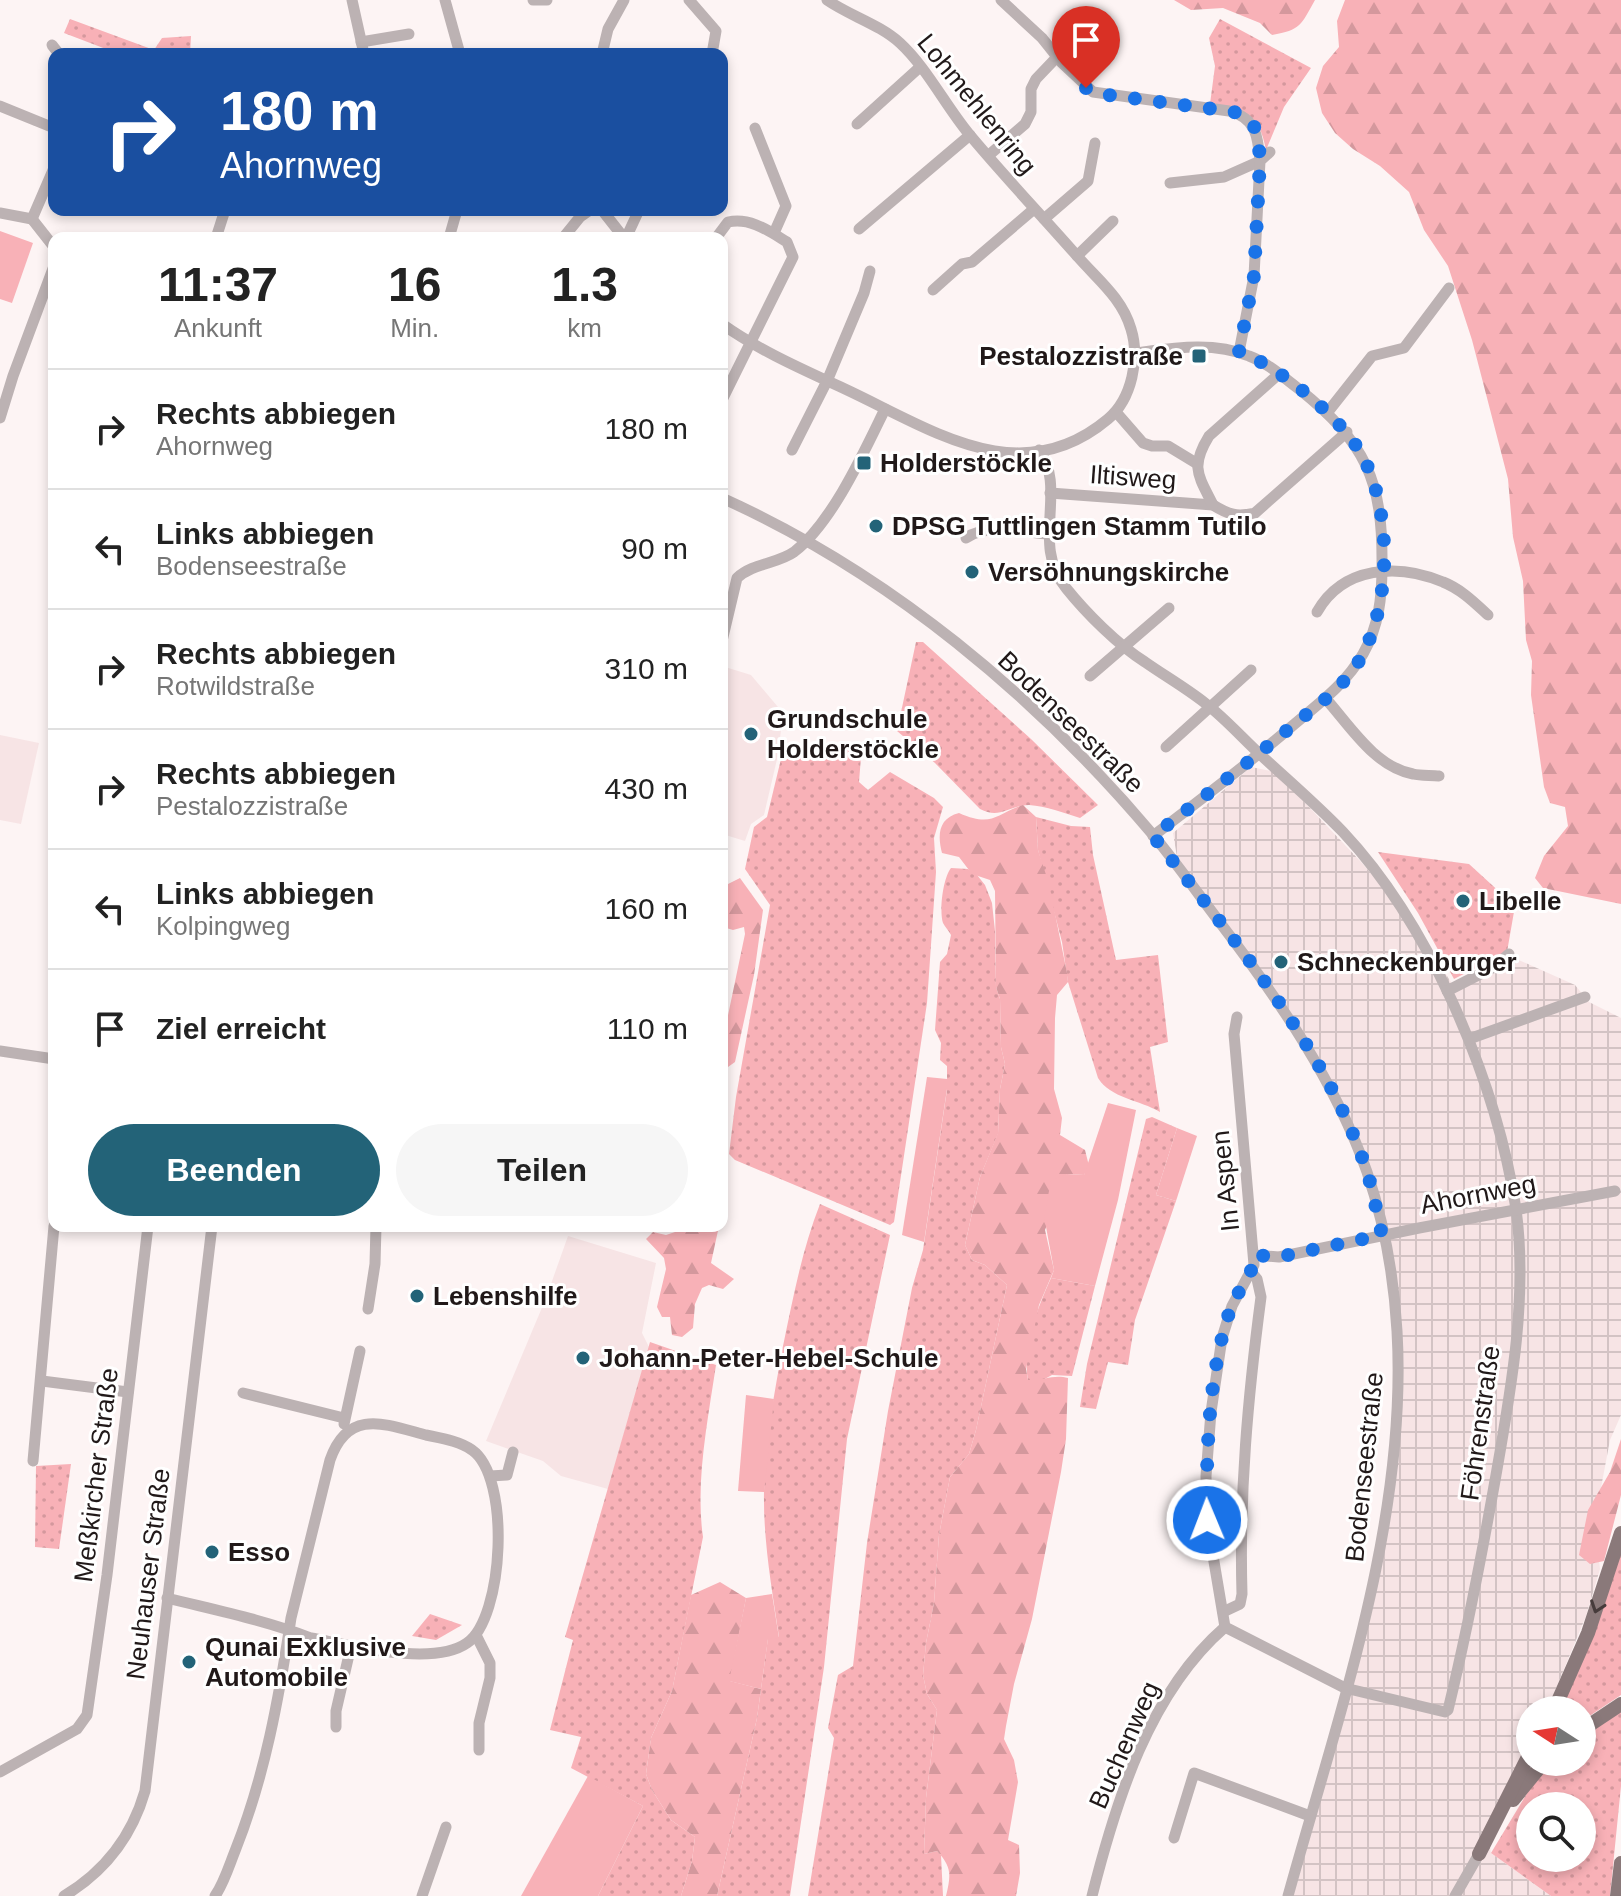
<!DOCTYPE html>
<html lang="de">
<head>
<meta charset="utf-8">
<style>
  body { margin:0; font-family:Arial,sans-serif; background:#f6f6f6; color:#222; height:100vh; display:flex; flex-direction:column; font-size:30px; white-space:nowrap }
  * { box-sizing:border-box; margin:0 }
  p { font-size:26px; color:#767676 }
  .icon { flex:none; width:44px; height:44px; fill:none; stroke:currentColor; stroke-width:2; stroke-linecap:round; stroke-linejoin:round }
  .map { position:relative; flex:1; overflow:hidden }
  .panel { position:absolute; left:48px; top:232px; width:680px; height:1000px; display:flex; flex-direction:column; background:#fff; border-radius:16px; box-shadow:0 4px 12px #0003 }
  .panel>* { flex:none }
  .hud { position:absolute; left:48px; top:48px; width:680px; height:168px; border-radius:16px; box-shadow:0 4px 12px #0003; background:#1a4fa0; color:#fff; overflow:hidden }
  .needle { width:52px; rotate:282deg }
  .buttons { position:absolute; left:1516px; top:1696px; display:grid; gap:16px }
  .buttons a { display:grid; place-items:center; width:80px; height:80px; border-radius:50%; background:#fff; box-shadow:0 4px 12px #0003; font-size:40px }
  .pin { position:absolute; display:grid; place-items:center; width:68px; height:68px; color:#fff; margin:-82px -34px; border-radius:50% 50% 50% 0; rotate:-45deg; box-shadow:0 0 8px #0007 }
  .pin .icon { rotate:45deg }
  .me { position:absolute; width:88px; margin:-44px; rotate:359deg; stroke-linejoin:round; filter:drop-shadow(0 0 6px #0008) }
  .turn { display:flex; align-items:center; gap:28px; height:168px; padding:0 40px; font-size:36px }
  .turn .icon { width:104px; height:104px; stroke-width:2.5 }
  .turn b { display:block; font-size:56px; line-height:68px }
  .eta { display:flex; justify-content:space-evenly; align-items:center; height:136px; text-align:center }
  .eta b { font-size:48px; font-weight:700; line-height:56px }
  .action { display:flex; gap:16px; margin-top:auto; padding:16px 40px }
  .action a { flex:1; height:92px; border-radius:48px; background:#236378; color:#fff; font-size:32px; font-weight:700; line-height:92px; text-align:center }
  .action a+a { background:#f6f6f6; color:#222 }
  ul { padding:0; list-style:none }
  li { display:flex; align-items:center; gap:24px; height:120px; padding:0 40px; border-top:2px solid #e0e0e0 }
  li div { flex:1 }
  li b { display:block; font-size:30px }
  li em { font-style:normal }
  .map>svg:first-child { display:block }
  .built { fill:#f7e4e5 }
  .industrial { fill:url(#industrial-grid) }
  .grass { fill:url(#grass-dots); fill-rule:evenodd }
  .forest { fill:url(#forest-firs) }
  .garden { fill:#f8b1b7 }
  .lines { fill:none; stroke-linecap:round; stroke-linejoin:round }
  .minor { stroke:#bcb2b3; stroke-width:11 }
  .major { stroke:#8a797a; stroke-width:14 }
  .oneway { stroke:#463b3b }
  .route { stroke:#1a73e8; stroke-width:14; stroke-dasharray:0 25.2 }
  .poi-dot { fill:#236378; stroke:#fff; stroke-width:3 }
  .labels { text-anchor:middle; stroke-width:6; stroke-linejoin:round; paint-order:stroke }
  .street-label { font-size:26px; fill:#211919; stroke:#fff }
  .poi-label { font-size:26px; font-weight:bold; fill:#211919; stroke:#fff; text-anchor:start }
</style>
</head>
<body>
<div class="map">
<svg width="1621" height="1896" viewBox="0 0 1621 1896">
  <defs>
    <pattern id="industrial-grid" width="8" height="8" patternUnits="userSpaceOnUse" patternTransform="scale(2)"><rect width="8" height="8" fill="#f7e4e5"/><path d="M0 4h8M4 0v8" fill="none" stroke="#d3c3c4"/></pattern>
    <pattern id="grass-dots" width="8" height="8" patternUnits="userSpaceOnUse" patternTransform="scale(2)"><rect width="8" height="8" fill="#f8b1b7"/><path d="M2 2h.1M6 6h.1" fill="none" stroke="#d4989d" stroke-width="1.8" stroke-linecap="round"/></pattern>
    <pattern id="forest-firs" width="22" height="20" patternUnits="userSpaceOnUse" patternTransform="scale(2)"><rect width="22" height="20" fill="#f8b1b7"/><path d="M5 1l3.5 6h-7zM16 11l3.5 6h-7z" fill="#d4989d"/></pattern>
  </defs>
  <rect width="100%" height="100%" fill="#fdf4f4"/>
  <g class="built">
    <polygon points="722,666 751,675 783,713 778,755 764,815 751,824 745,841 722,834"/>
    <polygon points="0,735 39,743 21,824 0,820"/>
    <polygon points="568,1236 656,1263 642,1333 649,1347 608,1489 561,1476 543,1461 486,1441 546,1298"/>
  </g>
  <polygon class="industrial" points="1251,767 1276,772 1362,863 1413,922 1454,987 1512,957 1575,985 1589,1002 1621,1018 1621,1415 1610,1440 1600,1493 1596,1531 1600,1569 1586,1616 1547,1710 1530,1710 1530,1743 1486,1829 1491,1853 1551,1896 1293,1896 1385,1541 1402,1346 1364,1153 1319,1059 1178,863 1173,833"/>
  <g class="grass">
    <polygon points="70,19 154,50 162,38 191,36 190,54 119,54 64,33"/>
    <path d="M1220,19l91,49 -27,39 -18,43c-7,-38 -21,-40 -56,-46l5,-38 -6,-28z"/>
    <path d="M916,642h7l108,97 67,66 -18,13c-16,-5 -34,-12 -51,-13 -19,0 -29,15 -49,4l-45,-46 -38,-32z"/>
    <polygon points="843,748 854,751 861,757 859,782 868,790 890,772 934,798 943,807 934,838 936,872 927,1003 894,1222 890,1225 735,1160 729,1154 736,1097 770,905 745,869 754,827 767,817 781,759 800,751"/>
    <path d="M1036,817l35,9 19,1 3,28 23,105 42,-5 10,87 -18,5 10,65c-20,-12 -50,-14 -62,-34l-30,-96 -6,-40 -24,-92z"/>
    <polygon points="1378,852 1469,864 1515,906 1507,952 1454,979 1418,913"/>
    <path d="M951,868l17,1 9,6 8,10 7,18 3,28 1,56 4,12 1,48 4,17 -5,25 -2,45 -18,43 -15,68 7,15 13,5 22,20 -31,145 -7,24 -19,23 -11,58 -5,68 -8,40 -3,32 4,19 10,16 -11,88 -2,56 13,-3 4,4 2,41h-135l26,-158 -6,-10 10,-53 15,-9 14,-123 21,-132 24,-123 11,-38 24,-160v-24l-7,-6 1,-17 -6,-13 5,-68 7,-8 4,-19c-2,-4 -6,-8 -8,-12 -4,-12 0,-45 8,-55z"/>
    <polygon points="1152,1117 1177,1128 1156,1195 1176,1201 1135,1320 1128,1365 1108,1362 1096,1409 1080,1407 1087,1364 1146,1119"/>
    <path d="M820,1204l70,31 -43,204 -23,228 -34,229h-73l40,-178 11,-80 11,-1c-7,-47 -16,-97 -15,-146 1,-48 10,-97 19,-145 10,-48 19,-96 37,-142z"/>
    <path d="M1051,1278l44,8 -23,90 -20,-1 -11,6 -13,-1c-6,-33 10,-73 23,-102z"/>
    <path d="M650,1342l66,23c-8,54 -21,118 -13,172l-31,154 -21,47 -5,36 6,16 19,30 24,17 -3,24 -11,35h-83l45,-90 -72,-38 10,-31 -31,-7 23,-90 -8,-3z"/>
    <polygon points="71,1464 59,1549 35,1547 36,1466"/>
    <polygon points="1621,1548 1621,1695 1582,1721 1582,1710 1560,1710"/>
    <polygon points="430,1614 462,1625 436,1640 412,1636"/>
    <path d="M1621,1712v74l-11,110h-59l-60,-43 38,-63 23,-28h30v-25zM1530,1806h52v52h-52z"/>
  </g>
  <g class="forest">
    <path d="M1174,0h141c-14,25 -14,30 -43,35l-12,-12 -37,-15 -32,2z"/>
    <polygon points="1345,0 1621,0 1621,904 1543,888 1535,878 1544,856 1568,826 1565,807 1550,803 1544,787 1531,695 1532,661 1526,640 1523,581 1513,537 1508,479 1472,340 1448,266 1424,230 1409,192 1380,166 1353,149 1335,133 1322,113 1316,88 1323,66 1339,47 1337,21"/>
    <path d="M1023,805l13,12 2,33 11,34 18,89 1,9 -11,13 -2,23 -1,71 8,29 -2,17 25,15 4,16 -5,9 -17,-1 -22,56 9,40 -15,35 -13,64 2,11c15,1 25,-6 40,-2l-2,61 -5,33 -29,147 -18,65 -8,42 -2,13 10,21 4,22 -10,58 11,5 1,28 -4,23h-70c5,-21 6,-29 -9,-45l-13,3 2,-56 11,-88 -10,-16 -4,-19 3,-32 8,-40 5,-68 11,-58 19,-23 7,-24 31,-145 -22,-20 -13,-5 -7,-15 15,-68 18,-44 2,-44 5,-25 -4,-17 -1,-48 -4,-12 -1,-96 -5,-11 -18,-6 -13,-17 -17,-4c-5,-19 -3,-35 17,-40 34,15 36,1 64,-8z"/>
    <polygon points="740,878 763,910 754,975 735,1062 728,1067 722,1060 722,1044 745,934 744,927 733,930 723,927 722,903 728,884"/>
    <polygon points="682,1226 719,1226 711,1263 734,1279 723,1289 709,1285 702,1288 695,1304 693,1328 682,1337 672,1335 670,1317 662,1317 657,1307 666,1269 664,1258 646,1239 653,1232 666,1235 681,1230"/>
    <polygon points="1621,1439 1621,1495 1604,1561 1590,1564 1579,1555 1588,1510 1610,1472"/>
    <polygon points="720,1582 746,1598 730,1681 761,1689 757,1718 717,1896 681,1896 692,1861 695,1837 671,1820 652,1790 646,1774 651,1738 672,1691 691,1595"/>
  </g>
  <g class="garden">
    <polygon points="0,231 33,243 12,303 0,299"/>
    <polygon points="927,1077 947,1079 947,1089 924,1242 902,1235"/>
    <polygon points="1108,1103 1136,1110 1118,1200 1095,1286 1051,1278 1054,1270 1044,1216 1051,1181 1067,1174 1084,1175"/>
    <polygon points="1177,1128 1197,1136 1176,1201 1156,1195"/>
    <polygon points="746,1395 774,1399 764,1492 738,1491"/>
    <polygon points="772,1594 779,1638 768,1639 761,1689 729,1681 746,1598"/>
    <polygon points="588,1776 643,1806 598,1896 521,1896"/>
  </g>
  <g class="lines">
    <g class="minor">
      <polyline points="352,0 364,54"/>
      <polyline points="445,0 460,54"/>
      <polyline points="533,0 547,0"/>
      <polyline points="689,0 716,31 712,54"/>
      <path d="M1001,0l41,38 20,25 31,29 136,19c27,7 29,25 31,50l-36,16 -54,6"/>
      <polyline points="361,42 409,34"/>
      <polyline points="52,45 59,54"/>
      <polyline points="602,54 608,29 624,0"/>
      <polyline points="0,106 54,128"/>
      <polyline points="857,124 920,67"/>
      <polyline points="755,128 786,206 774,233"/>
      <polyline points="989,155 1025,124 1031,112 1031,89 1036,79 1057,57"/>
      <polyline points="602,210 624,238"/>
      <polyline points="0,213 32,219"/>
      <polyline points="32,219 54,168"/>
      <polyline points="32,219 54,247"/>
      <polyline points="1044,219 1088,181 1095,143"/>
      <polyline points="859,229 970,135"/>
      <polyline points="216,238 225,210"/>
      <polyline points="449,238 457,210"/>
      <polyline points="563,238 580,217 590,210"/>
      <polyline points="626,238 639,210"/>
      <path d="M716,238l12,-16c22,-5 41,9 59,20l6,15 -71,143"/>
      <polyline points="1077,256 1113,221"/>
      <polyline points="933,290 962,264 972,262 1034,209"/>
      <path d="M722,324c38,27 82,46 123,65 86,40 175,104 263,30 24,-20 32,-61 23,-90 -9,-31 -33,-49 -53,-72 -36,-41 -74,-81 -109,-123 -24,-29 -42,-66 -69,-91 -21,-19 -50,-27 -73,-43"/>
      <polyline points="1239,352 1254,276 1260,161 1270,152"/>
      <path d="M1135,353c38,-5 78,-12 114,3 19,7 34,21 50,33 67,54 84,91 83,177 0,31 -3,60 -19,88 -18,31 -45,50 -72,73 -44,38 -91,73 -138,109"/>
      <polyline points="1116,412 1143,443 1152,446 1168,446 1196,463"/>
      <polyline points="1327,413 1372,356 1404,348 1449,288"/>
      <polyline points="0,418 13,376 54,266"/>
      <polyline points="792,450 827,381 864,293 870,271"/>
      <path d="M1039,450c29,38 -9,95 27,138 20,25 52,57 79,74 20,14 41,26 60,41 21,16 39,37 58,54 27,25 54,48 80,75 46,49 81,108 109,169 30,66 53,136 64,208 12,87 -5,181 -20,266 -14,79 -29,157 -48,235l-3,2 -100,-24 -120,-61 -18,-107 -1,-44 5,-64 11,-74 10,-32 22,-41 -20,-231 3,-17"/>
      <path d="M1050,493l163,12c16,10 24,12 42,8l92,-81"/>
      <path d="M722,498c167,75 314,198 432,338 23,28 45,59 67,88 58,76 114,157 146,248 17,50 27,106 30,159 11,189 -59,385 -109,565"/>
      <path d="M1213,505c-15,-30 -23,-38 -4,-69l70,-62"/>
      <path d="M966,538c21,-15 57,-6 82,-4"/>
      <path d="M1317,612c26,-46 81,-49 126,-30 18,7 32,21 45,33"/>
      <path d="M722,641l15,-63c16,-15 40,-14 57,-26 38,-29 70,-100 91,-143"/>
      <polyline points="1090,676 1169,608"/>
      <path d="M1326,699c24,27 49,68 87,75 8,2 18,1 26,2"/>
      <polyline points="1166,747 1251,670"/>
      <polyline points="1447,991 1494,967 1509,954"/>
      <polyline points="1469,1039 1585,997"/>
      <polyline points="0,1051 54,1059"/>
      <polyline points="1254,1255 1279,1257 1419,1228 1615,1191"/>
      <polyline points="368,1309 375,1264 376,1226"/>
      <polyline points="42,1381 128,1392"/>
      <polyline points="243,1393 344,1418"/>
      <polyline points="344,1424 360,1351"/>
      <polyline points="33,1461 54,1226"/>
      <polyline points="490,1476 507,1475 513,1452"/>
      <path d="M167,1598c48,12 98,22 144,40 39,7 122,29 156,5 37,-25 44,-166 5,-193 -12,-9 -32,-12 -46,-15 -41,-11 -78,-27 -96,25l-39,158c-12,80 -26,158 -56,233 -6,15 -11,32 -20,45"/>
      <path d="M1223,1612l17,-8 2,-10c-3,-100 6,-198 19,-297l-4,-18 -5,-6"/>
      <polyline points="476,1635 490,1663 490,1678 479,1723 479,1750"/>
      <polyline points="336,1727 336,1711 351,1646"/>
      <polyline points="0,1772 77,1729 87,1715 107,1575 148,1226"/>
      <polyline points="1174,1838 1194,1773 1310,1816"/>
      <path d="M64,1896c40,-24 68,-60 81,-105l67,-565"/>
      <polyline points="422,1896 446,1827"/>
      <path d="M1092,1896c24,-95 57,-203 133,-269"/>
      <polyline points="1455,1896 1479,1854"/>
    </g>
    <g class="major">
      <polyline points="1554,1710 1588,1633 1621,1533"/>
      <polyline points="1582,1730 1621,1704"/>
      <polyline points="1513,1800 1544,1762"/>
      <polyline points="1479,1854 1530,1753"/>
      <polyline points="1617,1896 1621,1863"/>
    </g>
  </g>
  <defs><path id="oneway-chevron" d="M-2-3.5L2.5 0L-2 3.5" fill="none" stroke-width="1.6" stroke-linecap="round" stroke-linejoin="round" transform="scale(2)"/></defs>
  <use class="oneway" href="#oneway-chevron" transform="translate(1597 1607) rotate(109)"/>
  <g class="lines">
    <path class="route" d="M1086,88l14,6 129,17 9,2 14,10 6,11 2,27 -6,115 -15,76c39,13 105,68 124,105 31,59 29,162 -12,216 -17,21 -38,36 -59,53 -45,38 -92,74 -139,110 78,100 177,217 215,339 6,20 9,40 14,60l-103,22 -25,-2c0,20 -14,32 -22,50 -4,9 -6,20 -9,29 -15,56 -17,128 -16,186"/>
  </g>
  <g class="poi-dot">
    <rect x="1191" y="348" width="16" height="16" rx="4"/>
    <rect x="856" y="455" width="16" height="16" rx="4"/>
    <circle cx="876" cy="526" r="8"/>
    <circle cx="972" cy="572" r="8"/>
    <circle cx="751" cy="734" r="8"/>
    <circle cx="1463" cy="901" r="8"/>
    <circle cx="1281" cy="962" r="8"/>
    <circle cx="417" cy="1296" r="8"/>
    <circle cx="583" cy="1358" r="8"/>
    <circle cx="212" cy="1552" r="8"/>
    <circle cx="189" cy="1662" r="8"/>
  </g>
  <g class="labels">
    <g class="street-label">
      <text transform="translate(977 104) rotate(51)" y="9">Lohmehlenring</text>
      <text transform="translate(1133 477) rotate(4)" y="9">Iltisweg</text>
      <text transform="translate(1071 722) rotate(44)" y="9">Bodenseestraße</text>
      <text transform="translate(1225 1181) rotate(-96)" y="9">In Aspen</text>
      <text transform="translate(1478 1194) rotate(-11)" y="9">Ahornweg</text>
      <text transform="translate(1480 1423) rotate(-82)" y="9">Föhrenstraße</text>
      <text transform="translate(1364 1467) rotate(-84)" y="9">Bodenseestraße</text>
      <text transform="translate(96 1475) rotate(-83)" y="9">Meßkircher Straße</text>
      <text transform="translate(148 1574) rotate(-83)" y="9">Neuhauser Straße</text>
      <text transform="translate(1124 1745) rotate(-66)" y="9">Buchenweg</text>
    </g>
    <g class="poi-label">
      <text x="1183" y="365" text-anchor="end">Pestalozzistraße</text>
      <text x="880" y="472">Holderstöckle</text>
      <text x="892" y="535">DPSG Tuttlingen Stamm Tutilo</text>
      <text x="988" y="581">Versöhnungskirche</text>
      <text x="767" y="728">Grundschule<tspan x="767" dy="30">Holderstöckle</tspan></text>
      <text x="1479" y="910">Libelle</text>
      <text x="1297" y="971">Schneckenburger</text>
      <text x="433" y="1305">Lebenshilfe</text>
      <text x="599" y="1367">Johann-Peter-Hebel-Schule</text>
      <text x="228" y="1561">Esso</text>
      <text x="205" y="1656">Qunai Exklusive<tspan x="205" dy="30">Automobile</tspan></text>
    </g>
  </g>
</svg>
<div class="buttons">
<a><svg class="needle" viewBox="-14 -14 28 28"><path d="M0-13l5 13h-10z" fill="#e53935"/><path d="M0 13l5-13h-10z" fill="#767676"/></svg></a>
<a><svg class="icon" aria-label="search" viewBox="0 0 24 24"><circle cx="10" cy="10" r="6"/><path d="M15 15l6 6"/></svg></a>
</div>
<div class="pin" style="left:1086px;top:88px;background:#d93025"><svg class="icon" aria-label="arrive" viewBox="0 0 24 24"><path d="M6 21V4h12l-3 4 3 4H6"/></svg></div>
<svg class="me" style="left:1207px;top:1520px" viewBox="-20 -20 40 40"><circle r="17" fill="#1a73e8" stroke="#fff" stroke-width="3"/><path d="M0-11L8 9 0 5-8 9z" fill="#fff"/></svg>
<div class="hud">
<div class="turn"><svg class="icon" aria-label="right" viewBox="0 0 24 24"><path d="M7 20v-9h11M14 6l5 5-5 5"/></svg><div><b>180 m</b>Ahornweg</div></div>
</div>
<section class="panel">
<div class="eta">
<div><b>11:37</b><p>Ankunft</p></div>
<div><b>16</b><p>Min.</p></div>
<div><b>1.3</b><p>km</p></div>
</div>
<ul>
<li><svg class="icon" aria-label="right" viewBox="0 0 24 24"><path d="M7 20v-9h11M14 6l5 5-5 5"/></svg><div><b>Rechts abbiegen</b><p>Ahornweg</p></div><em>180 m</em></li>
<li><svg class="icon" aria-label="left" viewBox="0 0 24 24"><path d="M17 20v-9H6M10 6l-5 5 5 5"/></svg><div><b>Links abbiegen</b><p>Bodenseestraße</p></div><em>90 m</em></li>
<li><svg class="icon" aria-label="right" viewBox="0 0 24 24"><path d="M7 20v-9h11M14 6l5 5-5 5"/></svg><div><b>Rechts abbiegen</b><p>Rotwildstraße</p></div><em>310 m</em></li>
<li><svg class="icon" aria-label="right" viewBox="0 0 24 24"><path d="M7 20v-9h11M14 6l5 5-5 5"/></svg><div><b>Rechts abbiegen</b><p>Pestalozzistraße</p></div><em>430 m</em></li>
<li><svg class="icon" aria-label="left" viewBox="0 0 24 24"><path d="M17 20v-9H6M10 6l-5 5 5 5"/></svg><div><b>Links abbiegen</b><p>Kolpingweg</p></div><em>160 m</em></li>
<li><svg class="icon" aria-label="arrive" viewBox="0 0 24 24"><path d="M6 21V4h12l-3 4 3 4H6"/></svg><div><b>Ziel erreicht</b></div><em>110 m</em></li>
</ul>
<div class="action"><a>Beenden</a><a>Teilen</a></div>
</section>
</div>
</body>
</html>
